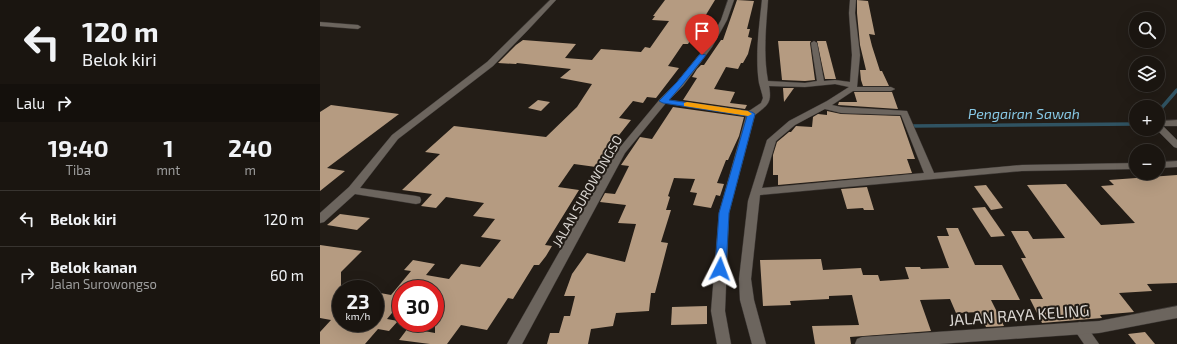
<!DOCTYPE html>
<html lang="id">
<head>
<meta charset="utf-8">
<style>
  body { margin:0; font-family:"Exo 2",sans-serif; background:#231e19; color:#f1f3f6; height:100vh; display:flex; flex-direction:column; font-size:15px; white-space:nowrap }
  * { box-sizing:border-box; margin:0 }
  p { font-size:13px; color:#9f9f9f }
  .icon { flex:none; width:22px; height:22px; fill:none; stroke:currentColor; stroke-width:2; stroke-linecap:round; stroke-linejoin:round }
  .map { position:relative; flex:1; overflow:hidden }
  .sheet { display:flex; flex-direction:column; background:#1a1510; width:320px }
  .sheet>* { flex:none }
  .banner { background:#1a1510; color:#f1f3f6; overflow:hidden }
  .buttons { position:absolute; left:809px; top:12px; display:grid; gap:8px }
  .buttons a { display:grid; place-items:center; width:36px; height:36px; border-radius:50%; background:#1a1510; box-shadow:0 4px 16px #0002,0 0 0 1px #383430; font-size:20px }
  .speed { position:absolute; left:12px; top:280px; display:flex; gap:8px; font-size:20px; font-weight:700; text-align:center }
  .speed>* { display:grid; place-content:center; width:52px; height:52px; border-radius:50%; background:#1a1510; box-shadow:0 4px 16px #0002,0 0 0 1px #383430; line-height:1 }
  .speed small { font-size:10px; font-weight:400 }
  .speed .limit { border:6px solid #d22; background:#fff; color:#111 }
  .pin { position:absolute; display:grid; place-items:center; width:34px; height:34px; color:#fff; margin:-41px -17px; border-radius:50% 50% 50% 0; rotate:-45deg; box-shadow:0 0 4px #0007 }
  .pin .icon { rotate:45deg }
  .me { position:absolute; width:44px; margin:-22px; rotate:3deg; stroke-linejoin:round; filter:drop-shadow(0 0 3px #0008) }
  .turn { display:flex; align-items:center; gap:14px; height:84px; padding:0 16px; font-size:18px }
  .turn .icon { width:52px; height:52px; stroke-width:2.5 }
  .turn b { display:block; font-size:28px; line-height:34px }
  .then { display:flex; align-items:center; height:38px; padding:0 16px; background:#0003; gap:8px; font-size:15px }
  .eta { display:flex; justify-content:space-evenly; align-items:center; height:68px; text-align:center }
  .eta b { font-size:24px; font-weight:700; line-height:28px }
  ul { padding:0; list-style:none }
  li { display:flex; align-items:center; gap:12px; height:56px; padding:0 16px; border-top:1px solid #383430 }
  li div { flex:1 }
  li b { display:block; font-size:15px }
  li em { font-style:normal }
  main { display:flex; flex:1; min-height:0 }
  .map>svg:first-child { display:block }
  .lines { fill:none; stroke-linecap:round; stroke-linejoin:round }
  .stream { stroke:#305362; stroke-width:3.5 }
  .building { fill:#b59b81 }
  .street-casing { stroke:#3d3835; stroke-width:1 }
  .secondary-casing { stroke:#3d3835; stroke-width:1 }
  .street { fill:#6c655e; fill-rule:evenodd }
  .secondary { fill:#6c655e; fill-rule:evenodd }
  .route { fill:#1a73e8; stroke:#114b97 }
  .slow { fill:#f59e0b }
  .labels { text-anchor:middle; stroke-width:4; stroke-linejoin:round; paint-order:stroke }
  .street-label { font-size:13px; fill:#dad6d2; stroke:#221c16 }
  .water-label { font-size:14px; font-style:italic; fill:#88c9e6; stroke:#221c16 }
  .near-street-label { font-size:16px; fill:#dad6d2; stroke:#221c16 }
</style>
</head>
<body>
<main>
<section class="sheet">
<div class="banner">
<div class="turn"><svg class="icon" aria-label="left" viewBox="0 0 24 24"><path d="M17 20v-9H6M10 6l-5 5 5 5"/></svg><div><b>120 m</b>Belok kiri</div></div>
<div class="then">Lalu<svg class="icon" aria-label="right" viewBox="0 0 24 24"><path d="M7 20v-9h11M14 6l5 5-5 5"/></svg></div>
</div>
<div class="eta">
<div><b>19:40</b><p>Tiba</p></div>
<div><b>1</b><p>mnt</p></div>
<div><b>240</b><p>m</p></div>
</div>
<ul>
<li><svg class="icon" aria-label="left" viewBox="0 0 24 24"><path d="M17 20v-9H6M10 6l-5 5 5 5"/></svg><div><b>Belok kiri</b></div><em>120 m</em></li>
<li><svg class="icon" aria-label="right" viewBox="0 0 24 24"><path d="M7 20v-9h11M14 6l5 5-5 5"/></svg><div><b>Belok kanan</b><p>Jalan Surowongso</p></div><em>60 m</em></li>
</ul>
</section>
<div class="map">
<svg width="857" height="344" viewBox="0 0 857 344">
  <rect width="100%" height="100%" fill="#221c16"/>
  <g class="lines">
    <g class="stream">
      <polyline points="838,112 857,90"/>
      <polyline points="592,126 816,124"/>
    </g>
  </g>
  <g class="building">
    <polygon points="345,0 395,0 368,44 363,44 348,66 359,68 336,98 327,97 323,103 313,101 299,118 311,120 281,158 282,158 276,167 254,164 238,187 259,190 225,245 232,246 226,256 219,265 214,265 193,299 188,298 167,330 141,325 127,344 110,344 79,340 88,328 115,333 115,289 81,289 81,302 67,319 78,321 69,331 58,329 45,344 0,344 0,332 11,320 0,318 0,245 42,251 21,272 21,323 55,323 55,292 71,295 91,271 84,270 93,260 115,264 106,275 129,279 141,264 160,267 181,240 161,237 175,219 153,216 164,203 126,197 116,208 101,206 112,194 82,190 120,154 105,152 134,126 226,137 257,107 272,84 240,78 251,69 197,63 196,64 178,63 196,45 203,40 256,44 245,58 272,60 281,49 321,52 325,47 330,48 349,21 332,20 335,16 333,16"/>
    <polygon points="417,0 434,1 427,29 430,29 428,37 432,38 428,54 423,63 421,63 418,69 406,67 394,89 415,92 410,103 427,105 425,109 363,100 377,78 372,77 377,69 381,65 384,65 401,40 403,40"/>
    <polygon points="537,0 548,1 555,35 549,34 552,46 560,71 562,71 569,86 543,86 541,80 540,70 546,70 540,45 537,13"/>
    <polygon points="458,41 491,41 490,43 495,80 485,81 462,80"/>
    <polygon points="497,41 506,41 516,79 505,79"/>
    <polygon points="463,88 474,88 464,102"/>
    <polygon points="534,92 572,92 578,109 518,105 519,102 537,102"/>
    <polygon points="218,100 230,102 221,111 208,108"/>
    <polygon points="11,105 79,114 7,168 25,171 0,191 0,112"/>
    <polygon points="353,107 424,117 419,136 408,160 406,160 397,183 404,184 400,196 396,195 391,208 373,205 377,193 370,192 375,179 354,178 348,196 350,197 346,210 351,210 341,242 348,243 335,293 331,293 329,311 296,313 293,326 271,329 268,344 227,344 230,333 239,333 244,316 250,316 255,296 244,296 252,274 267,253 305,262 316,224 298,223 306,205 280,202 285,193 295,194 309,166 301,165 320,137 332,139"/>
    <polygon points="507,111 521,114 580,116 595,159 587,159 592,173 458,185 458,175 453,175 453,155 457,142 469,132 471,132 476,126 492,127 493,117 498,114 507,115"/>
    <polygon points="857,175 857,283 827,284 832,291 799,293 814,312 780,315 782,318 722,323 710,299 723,299 701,258 706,258 691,231 708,231 713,239 745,238 707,185 746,184 781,225 815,223 781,186 794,185 789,180"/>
    <polygon points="666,185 683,208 671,210 654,186"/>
    <polygon points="547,187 554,210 544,210 543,208 527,209 521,189"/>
    <polygon points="665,207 685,236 671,237 652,208"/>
    <polygon points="20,214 50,218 37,230 7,225"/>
    <polygon points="626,228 638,228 655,265 682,265 700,300 671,300 684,326 666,327 659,312 636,313 630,299 600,300 611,331 530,337 531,344 495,344 492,326 539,325 532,295 509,296 509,299 470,301 471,305 443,306 440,260 501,259 503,270 541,268 543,275 558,275 560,281 589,279 585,267 600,267 601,269 629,268 617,236 629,236"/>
    <polygon points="387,306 387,324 351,325 352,307"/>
    <polygon points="825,332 835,344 816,344 808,334"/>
  </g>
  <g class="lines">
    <defs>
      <g id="street">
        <polygon points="230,0 236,0 208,30 173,66 78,139 40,188 96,196 100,197 101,200 100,203 96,204 35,194 4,222 0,223 0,213 29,187 72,135 167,62"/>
        <path d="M442,0h6c-2,27 -5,54 0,81l37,2 12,-2 -6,-38 3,-2 3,2 7,38 11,-1 15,2 2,-27 -3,-42 1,-13h6l-1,13 5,42 -3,32h34l4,2 -4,2h-38l-21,14 9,2 66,4 27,62 88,-8 114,-2v6l-114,2 -262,24 -9,84 3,21 12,44h-14l-12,-44 -1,-21 9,-78 19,-61 22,-19 38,-20 22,-14 -14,-3 -30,3 -36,-1c3,17 -1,19 -14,29l-26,98 -4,98 6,33h-14l-6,-33 8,-98 27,-97 -83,-13 -4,-2 4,-2 86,12 12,-8 2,-5c-1,-5 -3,-11 -4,-15 -4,-26 0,-56 3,-83zM505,109l16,4 60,2 23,58 -162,15 14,-47 19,-16z"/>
        <polygon points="0,22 38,25 41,27 38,29 0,26"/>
        <polygon points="857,120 857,126 843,126 857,140 857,148 854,147 836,129 838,129 838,121"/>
        <polygon points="857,161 857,167 838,168 838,162"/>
        <polygon points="760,322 765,324 779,344 764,344 753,328 755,324"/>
      </g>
      <g id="secondary">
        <polygon points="408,0 414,0 407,20 392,47 363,86 346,103 305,153 202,344 187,344 296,152 340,99 357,82 387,45 401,20"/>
        <polygon points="857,306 857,318 779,333 619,344 535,344 537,339 542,337 779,321"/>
      </g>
    </defs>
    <use href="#street" class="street-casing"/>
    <use href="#secondary" class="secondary-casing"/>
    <use href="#street" class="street"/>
    <use href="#secondary" class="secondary"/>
  </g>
  <polygon class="route" points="380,54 386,55 362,85 349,100 432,112 435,114 409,213 406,269 404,273 400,274 397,273 395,269 399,213 427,116 343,103 339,101 357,82"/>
  <polygon class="slow" points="367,102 428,111 432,114 428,116 364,106 364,103"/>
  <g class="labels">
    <g class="street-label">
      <text transform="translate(267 191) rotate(-60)" y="5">JALAN SUROWONGSO</text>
    </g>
    <g class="water-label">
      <text x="704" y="119">Pengairan Sawah</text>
    </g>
    <g class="near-street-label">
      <text transform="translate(699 315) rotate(-4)" y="6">JALAN RAYA KELING</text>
    </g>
  </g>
</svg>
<div class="buttons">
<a><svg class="icon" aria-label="search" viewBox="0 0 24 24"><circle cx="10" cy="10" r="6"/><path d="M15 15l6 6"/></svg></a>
<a><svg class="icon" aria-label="layers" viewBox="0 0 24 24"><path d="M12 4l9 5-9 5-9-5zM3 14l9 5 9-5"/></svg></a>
<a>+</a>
<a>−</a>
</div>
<div class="speed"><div>23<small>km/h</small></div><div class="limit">30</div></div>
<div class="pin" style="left:382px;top:55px;background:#d93025"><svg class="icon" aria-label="arrive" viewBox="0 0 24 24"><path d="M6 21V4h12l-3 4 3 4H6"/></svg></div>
<svg class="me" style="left:400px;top:269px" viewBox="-20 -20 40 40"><path d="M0-17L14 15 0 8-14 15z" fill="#1a73e8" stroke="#fff" stroke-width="4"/></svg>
</div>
</main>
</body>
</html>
